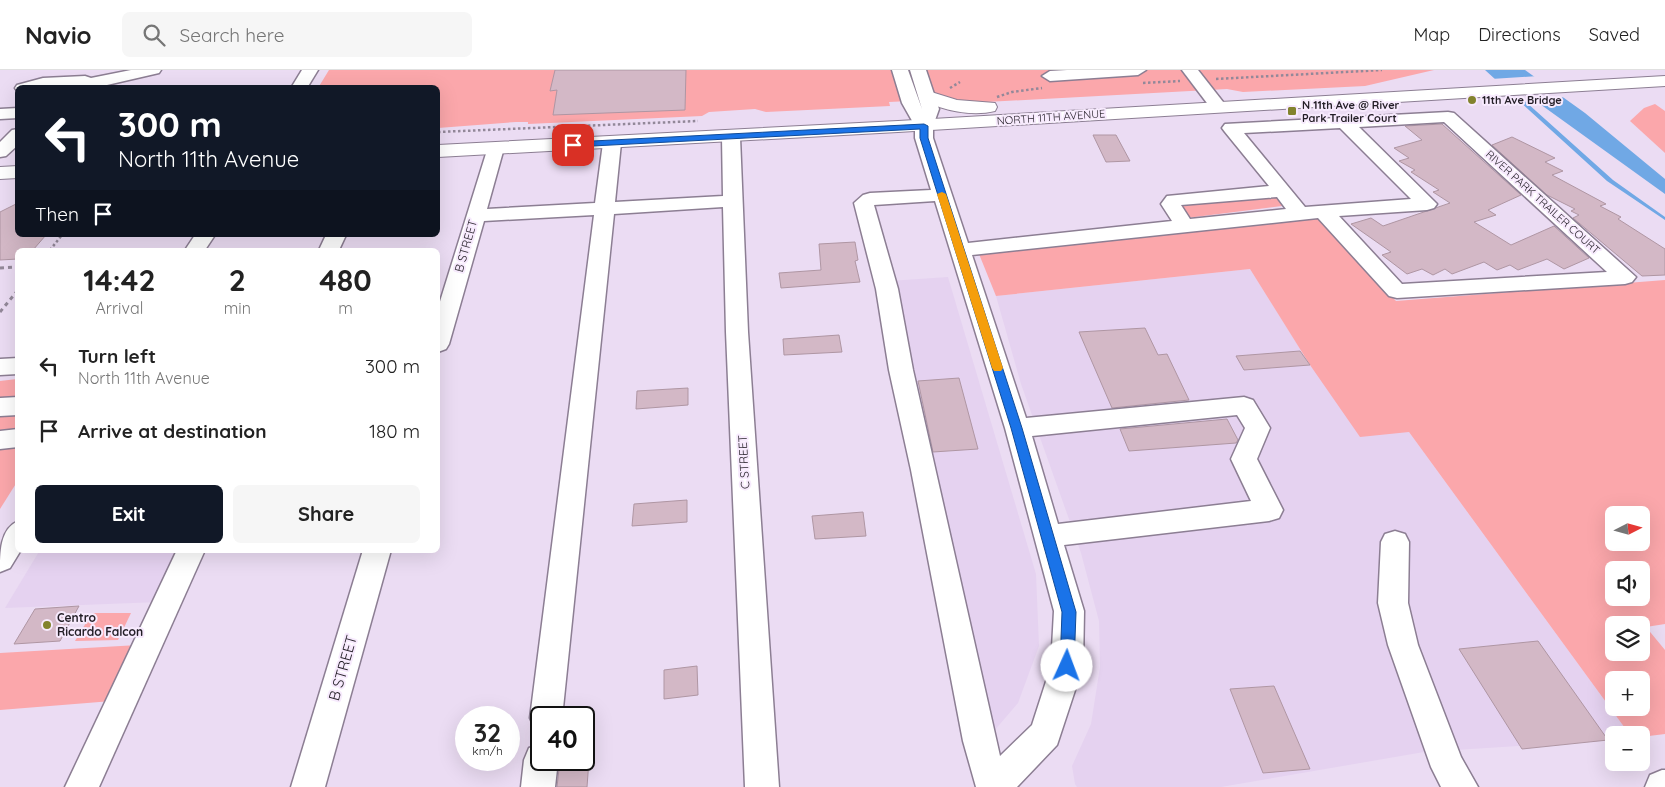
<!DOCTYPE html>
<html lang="en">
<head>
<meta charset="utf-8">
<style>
  body { margin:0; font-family:Quicksand,sans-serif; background:#f6f6f6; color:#222; height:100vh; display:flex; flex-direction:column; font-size:19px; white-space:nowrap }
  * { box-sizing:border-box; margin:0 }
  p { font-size:16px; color:#767676 }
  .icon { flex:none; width:28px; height:28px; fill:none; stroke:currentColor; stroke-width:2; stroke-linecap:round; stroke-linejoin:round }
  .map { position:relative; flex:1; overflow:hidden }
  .side { position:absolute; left:15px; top:178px; width:425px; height:305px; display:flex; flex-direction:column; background:#fff; border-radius:8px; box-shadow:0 5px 20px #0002 }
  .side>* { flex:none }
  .guide { position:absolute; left:15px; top:15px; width:425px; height:152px; border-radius:8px; box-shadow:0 5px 20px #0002; background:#111827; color:#fff; overflow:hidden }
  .needle { width:32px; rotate:84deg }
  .tools { position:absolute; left:1605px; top:436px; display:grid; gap:10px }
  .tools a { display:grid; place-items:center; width:45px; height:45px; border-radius:8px; background:#fff; box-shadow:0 5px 20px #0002; font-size:25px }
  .speed { position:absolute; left:455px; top:636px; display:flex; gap:10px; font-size:25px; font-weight:700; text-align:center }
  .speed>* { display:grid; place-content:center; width:65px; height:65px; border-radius:50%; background:#fff; box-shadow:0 5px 20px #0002; line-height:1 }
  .speed small { font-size:12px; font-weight:400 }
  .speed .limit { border:2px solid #111; border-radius:8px; background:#fff; color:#111 }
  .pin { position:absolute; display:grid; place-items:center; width:42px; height:42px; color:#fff; margin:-21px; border-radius:10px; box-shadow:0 2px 8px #0006 }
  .me { position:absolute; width:55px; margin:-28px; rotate:2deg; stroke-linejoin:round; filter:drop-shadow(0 0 4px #0008) }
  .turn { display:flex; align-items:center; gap:18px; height:105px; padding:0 20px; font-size:22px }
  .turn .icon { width:65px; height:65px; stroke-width:2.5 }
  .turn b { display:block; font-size:35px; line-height:42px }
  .then { display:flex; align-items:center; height:48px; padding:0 20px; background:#0003; gap:10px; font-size:19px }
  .eta { display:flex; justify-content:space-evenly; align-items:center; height:85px; text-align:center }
  .eta b { font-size:30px; font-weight:800; line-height:35px }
  .primary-button { display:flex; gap:10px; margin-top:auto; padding:10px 20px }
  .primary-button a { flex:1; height:58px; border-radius:8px; background:#111827; color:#fff; font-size:20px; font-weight:800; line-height:58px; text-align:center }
  .primary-button a+a { background:#f6f6f6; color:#222 }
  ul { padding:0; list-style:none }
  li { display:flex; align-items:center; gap:15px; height:65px; padding:0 20px }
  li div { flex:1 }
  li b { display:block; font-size:19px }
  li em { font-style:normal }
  header { display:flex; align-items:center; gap:30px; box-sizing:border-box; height:70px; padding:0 25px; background:#fff; border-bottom:1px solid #e0e0e0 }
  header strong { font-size:24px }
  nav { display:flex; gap:28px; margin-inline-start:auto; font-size:18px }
  .search { width:350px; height:45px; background:#f6f6f6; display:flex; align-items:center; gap:12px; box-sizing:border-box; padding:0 18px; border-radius:8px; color:#767676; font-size:19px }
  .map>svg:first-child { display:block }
  .built { fill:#e5d2f0 }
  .green { fill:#fba7ab; fill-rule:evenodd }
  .water { fill:#70a8e5 }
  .pier { fill:#ebdcf3 }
  .building { fill:#d3b8c6; stroke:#af96a3 }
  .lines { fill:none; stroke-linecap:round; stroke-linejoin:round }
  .minor-casing { stroke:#8c7e93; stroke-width:3 }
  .major-casing { stroke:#8c7e93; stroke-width:2 }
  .path-far1 { stroke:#938899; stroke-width:2.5; stroke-dasharray:2.5 2.5; stroke-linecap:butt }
  .path { stroke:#938899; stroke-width:3; stroke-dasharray:4 4; stroke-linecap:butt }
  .minor { fill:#fff; fill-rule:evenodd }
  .major { fill:#fff; fill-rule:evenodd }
  .route { fill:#1a73e8; stroke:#114b97 }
  .slow { fill:#f59e0b }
  .poi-dot { fill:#82832d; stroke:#f7eafd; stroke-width:2 }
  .labels { text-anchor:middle; stroke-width:4; stroke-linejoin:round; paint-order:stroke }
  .far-poi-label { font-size:11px; font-weight:bold; fill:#231e26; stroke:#f7eafd; text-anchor:start }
  .far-street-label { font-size:11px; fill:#231e26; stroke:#f7eafd }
  .street-label { font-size:12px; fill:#231e26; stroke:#f7eafd }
  .poi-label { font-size:12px; font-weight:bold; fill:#231e26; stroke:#f7eafd; text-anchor:start }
  .near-street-label { font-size:15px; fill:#231e26; stroke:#f7eafd }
</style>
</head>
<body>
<header>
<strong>Navio</strong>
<div class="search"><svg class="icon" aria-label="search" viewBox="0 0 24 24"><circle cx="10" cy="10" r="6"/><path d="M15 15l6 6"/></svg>Search here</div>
<nav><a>Map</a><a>Directions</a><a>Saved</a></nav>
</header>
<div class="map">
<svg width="1665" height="717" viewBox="0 0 1665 717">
  <rect width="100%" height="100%" fill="#ebdcf3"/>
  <g class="built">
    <polygon points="1250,199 1310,295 1409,362 1630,665 1614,665 1614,670 1424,682 1221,717 1077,717 1075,714 1072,696 1091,654 1100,597 1099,551 1081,483 1021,314 996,226"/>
    <polygon points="948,207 1036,504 1039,576 1018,633 988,668 889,211"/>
    <polygon points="40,480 183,480 159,532 5,538"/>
  </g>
  <g class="green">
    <polygon points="329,0 1434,0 1365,16 1243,22 1227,19 968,33 951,29 889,32 890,36 766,42 755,39 709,42 702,46 528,54 528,52 516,52 438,58 438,18 318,18"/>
    <polygon points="1655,34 1665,41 1665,83 1630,51 1644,38"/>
    <polygon points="1271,125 1279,128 1282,136 1187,148 1178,133"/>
    <path d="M1319,148l77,83 269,-21v344l-19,3 19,23v84l-24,3v-2h-11l-221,-303 -49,5 -50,-72 -60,-96 -254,27 -17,-42zM1614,445h27v27h-27zM1614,500h27v28h-27zM1614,555h27v27h-27zM1614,610h27v28h-27z"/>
    <polygon points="17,309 17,412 0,439 0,311"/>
    <polygon points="92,543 131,543 118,570 75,571"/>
    <polygon points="138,575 112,631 0,640 0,583"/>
  </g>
  <polygon class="water" points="1485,0 1525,0 1585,43 1665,109 1665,124 1533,29 1518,25 1613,110 1665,147 1665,150 1607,111"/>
  <polygon class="pier" points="1538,6 1567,27 1534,29 1533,31 1515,30 1491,9"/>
  <g class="building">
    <polygon points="555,0 686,0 685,40 553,45 557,20 550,21"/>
    <polygon points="1442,54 1521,125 1488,140 1496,145 1474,152 1511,175 1554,156 1589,188 1564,199 1547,189 1518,200 1510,195 1497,200 1484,192 1452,204 1445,199 1433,205 1422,199 1407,204 1382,185 1391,182 1351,154 1371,148 1383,156 1450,133 1433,122 1439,120 1411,102 1415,100 1399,91 1409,88 1394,78 1422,70 1405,56"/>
    <polygon points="1093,65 1116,65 1130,91 1106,92"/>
    <polygon points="1512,67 1555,88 1545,92 1563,101 1552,105 1606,134 1600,136 1621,147 1618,149 1665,179 1665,205 1642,206 1573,148 1579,145 1571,141 1575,139 1547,125 1492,75"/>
    <polygon points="18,133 18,165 46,165 33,180 18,180 18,189 0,190 0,142"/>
    <polygon points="855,172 858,190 855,191 860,212 781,218 779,203 821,200 819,174"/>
    <polygon points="1145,258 1158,285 1167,284 1189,330 1112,338 1079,262"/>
    <polygon points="839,265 842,282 784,285 783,269"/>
    <polygon points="1300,281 1310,295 1244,300 1236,286"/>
    <polygon points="959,308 978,379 933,382 918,311"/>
    <polygon points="688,318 688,335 636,339 637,321"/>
    <polygon points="1227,349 1238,370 1236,373 1129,381 1120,359"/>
    <polygon points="687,430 687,452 632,456 634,434"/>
    <polygon points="863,442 866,466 815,469 812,446"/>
    <polygon points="79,536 60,571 14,574 35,539"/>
    <polygon points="1538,571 1608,670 1522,679 1459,579"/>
    <polygon points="697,596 698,625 664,629 664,600"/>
    <polygon points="1274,616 1310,699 1263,703 1230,619"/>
    <polygon points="560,690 589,690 587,717 557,717"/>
  </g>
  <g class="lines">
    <defs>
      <g id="minor">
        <polygon points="131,0 161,0 159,3 94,18 18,18 18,22 15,18 17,15 43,8 85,6 91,8"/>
        <polygon points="302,0 318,0 307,18 291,18"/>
        <path d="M892,0h16l14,39 -12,-39h16l13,39 -6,17v12l35,105 204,-22 -11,-17 6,-8 102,-10 -44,-54 -3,-4 3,-4 223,-12 6,1 182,164 -4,5 -7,2 -228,14 -8,-2 -71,-78 -346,37 54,163 218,-21 9,3 17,28 -13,31 26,51 -4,8 -10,3 -205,24 20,66 -1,55 -26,79 -40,42h-41l-13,-46 -52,-271 -22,-100 -13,-81 -22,-86 9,-8 7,-2 61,-3 -16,-52v-12l-13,-23zM1444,52l163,150 -205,12 -63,-68 88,-6 7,-2 3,-4 -78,-77zM1340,58l71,71 -106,8 -61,-74zM1277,127l9,12 -96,10 -9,-14zM935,131l70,227 49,183 -3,55 -19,59 -32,31 -87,-386 -15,-81 -24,-84zM1237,345l8,13 -14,31 20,42 -193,23 -26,-88z"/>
        <polygon points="1067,0 1146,0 1138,5 1050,11 1042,6 1050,1"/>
        <polygon points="1182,0 1198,0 1227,37 1225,41 1213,41"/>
        <polygon points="18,38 18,48 0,49 0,39"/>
        <polygon points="18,59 18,75 6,86 0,87 0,72 12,60"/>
        <polygon points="731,62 737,63 740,67 748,262 779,717 745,717 726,262 723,137 614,144 562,648 541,648 541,661 535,659 530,648 594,145 484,151 449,274 446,279 438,282 438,238 489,74 501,74 504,78 487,139 595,133 603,73 606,69 618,69 621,73 615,132 723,126 722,67 725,63"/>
        <polygon points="195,165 215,165 205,180 185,180"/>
        <polygon points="326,165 346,165 339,180 319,180"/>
        <polygon points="18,288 18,304 0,305 0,289"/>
        <polygon points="18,327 18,345 0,346 0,328"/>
        <polygon points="18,359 18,377 0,379 0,361"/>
        <path d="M18,451v29h3l-11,18 -10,4c0,-20 0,-43 18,-51z"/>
        <polygon points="1395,461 1405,464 1409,472 1408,533 1418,575 1461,687 1478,717 1441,717 1431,697 1388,575 1378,533 1381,472 1385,464"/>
        <polygon points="177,480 205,480 99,717 65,717"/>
        <polygon points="363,480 391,480 325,717 291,717"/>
        <polygon points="541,674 541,690 558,690 555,717 521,717 524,690 529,678"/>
        <polygon points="1662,700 1665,700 1665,717 1645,717 1650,705"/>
      </g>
      <g id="major">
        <polygon points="1665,6 1665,16 898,62 438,87 438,75 898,51"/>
        <path d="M928,21l29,9 38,3 2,4 -2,4c-24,6 -52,-1 -73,-11l-3,-4 3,-4z"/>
        <polygon points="18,96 18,108 0,109 0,97"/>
      </g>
    </defs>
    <use href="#minor" class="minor-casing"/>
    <use href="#major" class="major-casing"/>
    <g class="path-far1">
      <polyline points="1216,9 1382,0"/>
      <polyline points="1143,13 1180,11"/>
      <polyline points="950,18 960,12"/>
      <polyline points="997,27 1012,22 1042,18"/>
      <polyline points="438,62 698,51"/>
      <polyline points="50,180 62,165"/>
    </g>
    <g class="path">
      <polyline points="0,198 18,197"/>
      <polyline points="0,242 18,220"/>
    </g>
    <use href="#minor" class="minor"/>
    <use href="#major" class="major"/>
  </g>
  <polygon class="route" points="924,54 928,56 928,68 1022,358 1076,542 1074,596 1072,601 1067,603 1062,601 1060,596 1062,542 1011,358 920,68 920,59 573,77 569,75 573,72"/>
  <polygon class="slow" points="942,122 946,124 1003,298 1001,301 994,301 992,298 937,124"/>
  <g class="poi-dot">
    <circle cx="1472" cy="30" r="5"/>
    <rect x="1287" y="36" width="10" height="10" rx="2.5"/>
    <circle cx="47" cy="555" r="5"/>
  </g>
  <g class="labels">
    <g class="far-poi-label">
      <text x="1482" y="34">11th Ave Bridge</text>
      <text x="1302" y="39">N 11th Ave @ River<tspan x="1302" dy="13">Park Trailer Court</tspan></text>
    </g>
    <g class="far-street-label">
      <text transform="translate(1051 47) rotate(-4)" y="4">NORTH 11TH AVENUE</text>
      <text transform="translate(1543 132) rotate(42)" y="4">RIVER PARK TRAILER COURT</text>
    </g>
    <g class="street-label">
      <text transform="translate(466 176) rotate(-74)" y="4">B STREET</text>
      <text transform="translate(744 392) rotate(-93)" y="4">C STREET</text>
    </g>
    <g class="poi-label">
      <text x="57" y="552">Centro<tspan x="57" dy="14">Ricardo Falcon</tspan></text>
    </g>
    <g class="near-street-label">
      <text transform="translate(343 598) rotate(-74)" y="5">B STREET</text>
    </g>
  </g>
</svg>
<div class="tools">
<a><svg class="needle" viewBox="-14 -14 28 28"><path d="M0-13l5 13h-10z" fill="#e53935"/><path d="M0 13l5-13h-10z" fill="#767676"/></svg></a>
<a><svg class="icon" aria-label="sound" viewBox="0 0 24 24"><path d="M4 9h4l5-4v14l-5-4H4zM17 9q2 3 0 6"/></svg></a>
<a><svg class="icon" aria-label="layers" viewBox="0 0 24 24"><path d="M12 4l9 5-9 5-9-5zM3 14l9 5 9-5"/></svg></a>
<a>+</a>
<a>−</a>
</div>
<div class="speed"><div>32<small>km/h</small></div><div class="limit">40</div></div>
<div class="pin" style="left:573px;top:75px;background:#d93025"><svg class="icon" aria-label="arrive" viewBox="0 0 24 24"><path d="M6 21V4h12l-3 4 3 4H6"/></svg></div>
<svg class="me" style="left:1067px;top:596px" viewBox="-20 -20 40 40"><circle r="19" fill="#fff"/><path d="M0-13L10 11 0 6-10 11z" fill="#1a73e8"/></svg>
<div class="guide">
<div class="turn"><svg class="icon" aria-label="left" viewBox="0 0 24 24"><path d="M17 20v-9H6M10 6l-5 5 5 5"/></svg><div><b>300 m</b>North 11th Avenue</div></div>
<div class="then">Then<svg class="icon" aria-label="arrive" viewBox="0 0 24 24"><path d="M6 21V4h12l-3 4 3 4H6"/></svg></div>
</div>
<section class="side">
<div class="eta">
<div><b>14:42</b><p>Arrival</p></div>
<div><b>2</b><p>min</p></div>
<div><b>480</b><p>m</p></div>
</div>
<ul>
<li><svg class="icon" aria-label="left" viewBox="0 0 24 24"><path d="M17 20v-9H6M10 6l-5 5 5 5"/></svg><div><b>Turn left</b><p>North 11th Avenue</p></div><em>300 m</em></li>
<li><svg class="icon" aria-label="arrive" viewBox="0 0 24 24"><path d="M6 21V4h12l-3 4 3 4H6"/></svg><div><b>Arrive at destination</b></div><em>180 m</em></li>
</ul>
<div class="primary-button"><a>Exit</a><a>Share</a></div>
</section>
</div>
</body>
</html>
